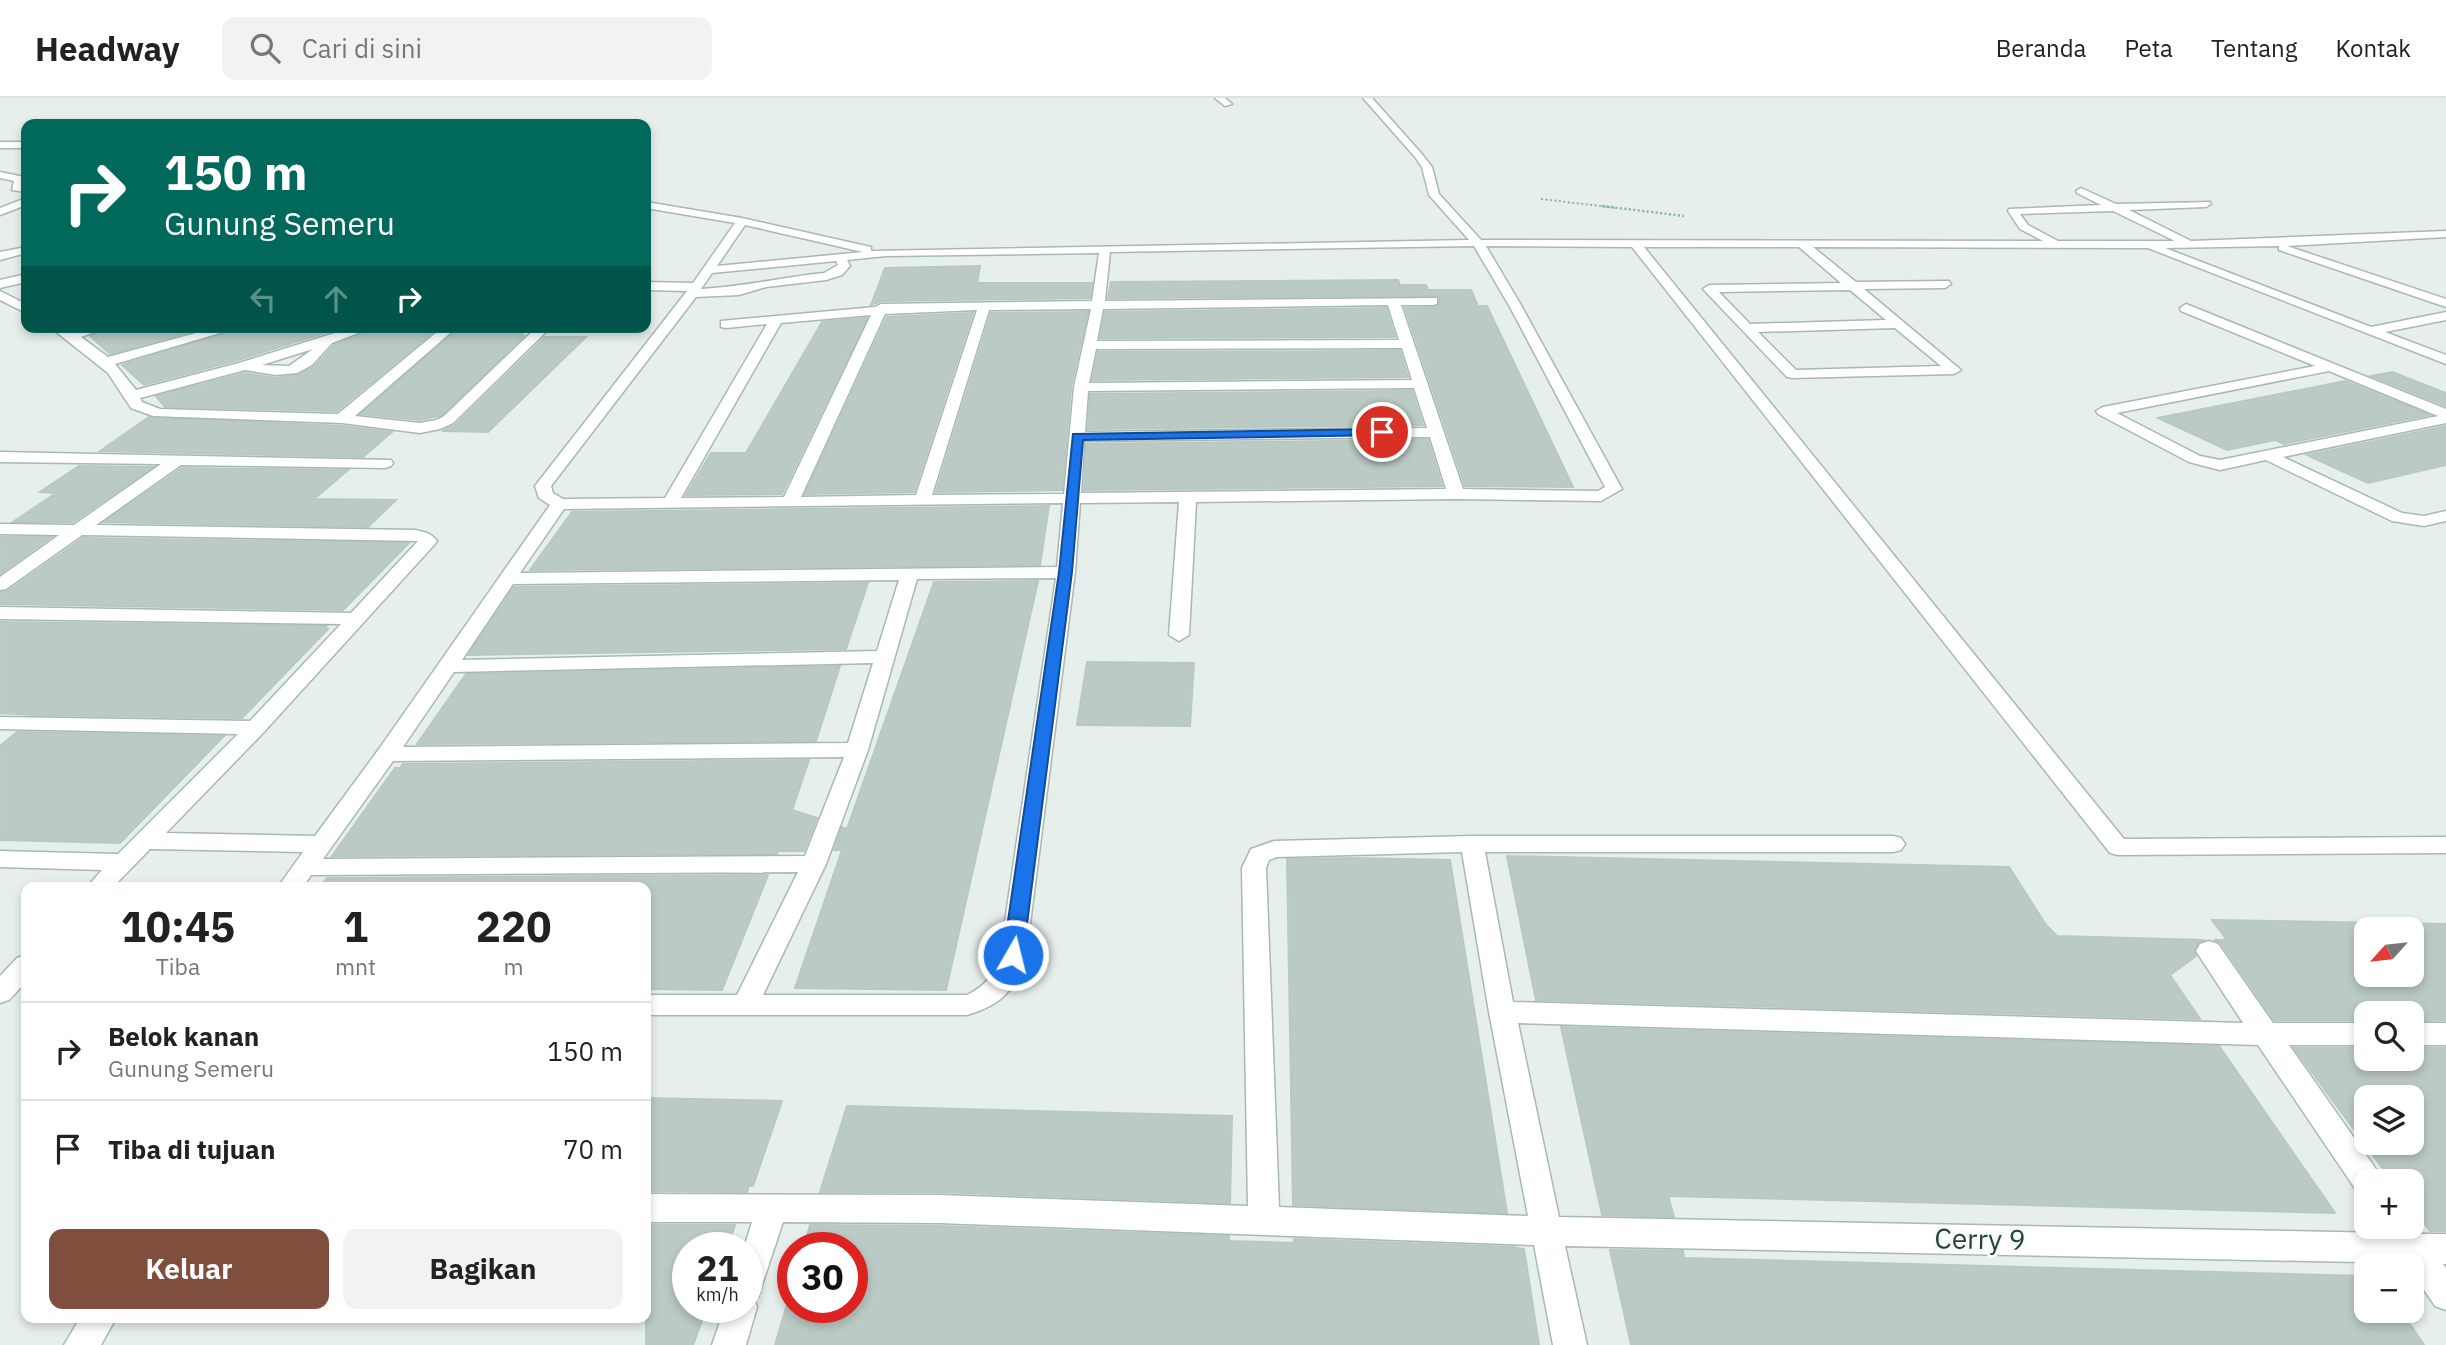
<!DOCTYPE html>
<html lang="id">
<head>
<meta charset="utf-8">
<style>
  body { margin:0; font-family:"IBM Plex Sans",sans-serif; background:#f2f2f2; color:#222; height:100vh; display:flex; flex-direction:column; font-size:26px; white-space:nowrap }
  * { box-sizing:border-box; margin:0 }
  p { font-size:23px; color:#767676 }
  .icon { flex:none; width:38px; height:38px; fill:none; stroke:currentColor; stroke-width:2; stroke-linecap:round; stroke-linejoin:round }
  .map { position:relative; flex:1; overflow:hidden }
  .details { position:absolute; left:21px; top:784px; width:630px; height:441px; display:flex; flex-direction:column; background:#fff; border-radius:14px; box-shadow:0 4px 10px #0003 }
  .details>* { flex:none }
  .top-card { position:absolute; left:21px; top:21px; width:630px; height:214px; border-radius:14px; box-shadow:0 4px 10px #0003; background:#00695c; color:#fff; overflow:hidden }
  .needle { width:46px; rotate:243deg }
  .tools { position:absolute; left:2354px; top:819px; display:grid; gap:14px }
  .tools a { display:grid; place-items:center; width:70px; height:70px; border-radius:14px; background:#fff; box-shadow:0 4px 10px #0003; font-size:35px }
  .speed { position:absolute; left:672px; top:1134px; display:flex; gap:14px; font-size:35px; font-weight:700; text-align:center }
  .speed>* { display:grid; place-content:center; width:91px; height:91px; border-radius:50%; background:#fff; box-shadow:0 4px 10px #0003; line-height:1 }
  .speed small { font-size:18px; font-weight:400 }
  .speed .limit { border:10px solid #d22; background:#fff; color:#111 }
  .pin { position:absolute; display:grid; place-items:center; width:60px; height:60px; color:#fff; margin:-30px; border:4px solid #fff; border-radius:50%; box-shadow:0 2px 7px #0007 }
  .me { position:absolute; width:77px; margin:-38px; rotate:8deg; stroke-linejoin:round; filter:drop-shadow(0 0 5px #0008) }
  .turn { display:flex; align-items:center; gap:24px; height:147px; padding:0 28px; font-size:32px }
  .turn .icon { width:91px; height:91px; stroke-width:2.5 }
  .turn b { display:block; font-size:49px; line-height:60px }
  .lanes { display:flex; align-items:center; height:66px; padding:0 28px; background:#0003; justify-content:center; gap:35px; direction:ltr }
  .lanes .off { opacity:.35 }
  .eta { display:flex; justify-content:space-evenly; align-items:center; height:119px; text-align:center }
  .eta b { font-size:42px; font-weight:800; line-height:49px }
  .action { display:flex; gap:14px; margin-top:auto; padding:14px 28px }
  .action a { flex:1; height:80px; border-radius:14px; background:#804e3d; color:#fff; font-size:28px; font-weight:800; line-height:80px; text-align:center }
  .action a+a { background:#f2f2f2; color:#222 }
  ul { padding:0; list-style:none }
  li { display:flex; align-items:center; gap:21px; height:98px; padding:0 28px; border-top:2px solid #e0e0e0 }
  li div { flex:1 }
  li b { display:block; font-size:26px }
  li em { font-style:normal }
  header { display:flex; align-items:center; gap:42px; box-sizing:border-box; height:98px; padding:0 35px; background:#fff; border-bottom:2px solid #e0e0e0 }
  header strong { font-size:33px }
  nav { display:flex; gap:38px; margin-inline-start:auto; font-size:24px }
  .search { width:490px; height:63px; background:#f2f2f2; display:flex; align-items:center; gap:18px; box-sizing:border-box; padding:0 24px; border-radius:14px; color:#767676; font-size:26px }
  .map>svg:first-child { display:block }
  .building { fill:#bbcac4; stroke:#b8c9c2; stroke-width:2; fill-rule:evenodd }
  .lines { fill:none; stroke-linecap:round; stroke-linejoin:round }
  .minor-casing { stroke:#a8b8b2; stroke-width:3 }
  .path-far1 { stroke:#86b3a5; stroke-width:2; stroke-dasharray:2 2.5; stroke-linecap:butt }
  .path { stroke:#86b3a5; stroke-width:2.5; stroke-dasharray:2 2.5; stroke-linecap:butt }
  .minor { fill:#fff; fill-rule:evenodd }
  .route { fill:#1a73e8; stroke:#114b97; stroke-width:2 }
  .labels { text-anchor:middle; stroke-width:6; stroke-linejoin:round; paint-order:stroke }
  .near-street-label { font-size:28px; fill:#24423a; stroke:#f7fbf9 }
</style>
</head>
<body>
<header>
<strong>Headway</strong>
<div class="search"><svg class="icon" aria-label="search" viewBox="0 0 24 24"><circle cx="10" cy="10" r="6"/><path d="M15 15l6 6"/></svg>Cari di sini</div>
<nav><a>Beranda</a><a>Peta</a><a>Tentang</a><a>Kontak</a></nav>
</header>
<div class="map">
<svg width="2446" height="1247" viewBox="0 0 2446 1247">
  <rect width="100%" height="100%" fill="#e6efeb"/>
  <g class="building">
    <polygon points="980,168 977,185 1092,185 1090,200 881,203 871,207 885,170"/>
    <polygon points="1398,182 1400,187 1426,187 1428,192 1471,192 1478,208 1487,208 1573,389 1465,388 1405,210 1438,209 1439,198 1108,200 1111,184"/>
    <polygon points="1386,210 1395,239 1100,240 1105,214"/>
    <polygon points="1088,214 1071,289 1062,392 936,394 991,215"/>
    <polygon points="973,215 914,394 805,396 887,219"/>
    <polygon points="867,220 782,396 686,397 711,355 746,355 822,224"/>
    <polygon points="110,229 207,229 110,256 90,238"/>
    <polygon points="242,229 344,229 238,262 144,287 122,267"/>
    <polygon points="376,229 439,229 337,313 165,309 156,298 245,275 276,280 298,277 314,269 334,247"/>
    <polygon points="460,229 529,230 520,238 524,238 442,317 420,322 361,316"/>
    <polygon points="545,239 586,239 488,334 442,333 455,327"/>
    <polygon points="1400,253 1408,279 1092,282 1098,254"/>
    <polygon points="2392,274 2446,295 2446,308 2371,278"/>
    <polygon points="2345,283 2429,317 2284,346 2275,342 2227,352 2158,320"/>
    <polygon points="1412,293 1423,327 1088,331 1090,296"/>
    <polygon points="149,319 342,328 392,334 363,359 100,353"/>
    <polygon points="2446,328 2446,367 2368,385 2307,357"/>
    <polygon points="1428,342 1442,388 1084,392 1086,346"/>
    <polygon points="79,368 153,369 73,424 13,424 56,395 40,394"/>
    <polygon points="182,370 348,372 314,401 396,402 368,429 104,424"/>
    <polygon points="1049,408 1040,467 530,472 572,414"/>
    <polygon points="0,439 51,439 0,476"/>
    <polygon points="83,440 409,445 343,512 0,506 0,494 8,493"/>
    <polygon points="1038,483 946,892 795,890 842,752 834,752 842,729 847,731 934,484"/>
    <polygon points="868,485 846,551 468,557 514,489"/>
    <polygon points="0,524 327,528 324,531 328,531 242,620 36,617 0,615"/>
    <polygon points="1087,564 1194,565 1190,628 1077,627"/>
    <polygon points="840,568 816,643 417,646 466,576"/>
    <polygon points="17,634 224,638 120,745 0,742 0,648"/>
    <polygon points="809,662 792,712 817,720 804,753 778,753 777,756 332,758 395,670 400,670 403,666"/>
    <polygon points="1507,758 2009,769 2046,827 2057,838 2205,842 2198,845 2194,852 2196,858 2170,877 2200,921 1536,902"/>
    <polygon points="1353,760 1450,762 1507,1115 1293,1107 1287,761"/>
    <polygon points="768,777 722,892 646,891 646,789 320,789 327,780"/>
    <path d="M2212,822l234,4v96l-34,1v-8h-46v7h-92l-54,-78 -6,-2h13zM2366,831h46v46h-46z"/>
    <polygon points="1561,929 2219,948 2335,1115 1668,1098 1674,1119 1602,1117"/>
    <path d="M2412,950h34v183h-16l-18,-23v-27h-20l-98,-133h72v11h46zM2366,999h46v46h-46z"/>
    <polygon points="646,1000 782,1003 753,1088 749,1088 747,1094 646,1093"/>
    <polygon points="847,1008 1232,1018 1230,1105 939,1094 820,1094"/>
    <polygon points="646,1127 735,1127 727,1150 688,1150 688,1209 707,1209 693,1247 646,1247"/>
    <polygon points="810,1127 939,1128 1229,1138 1229,1143 1294,1145 1294,1141 1513,1149 1524,1151 1539,1247 775,1247 793,1186 793,1209 852,1209 852,1150 804,1150"/>
    <polygon points="1610,1152 1683,1153 1684,1160 2366,1178 2366,1213 2401,1213 2424,1247 1631,1247"/>
  </g>
  <g class="lines">
    <defs>
      <g id="minor">
        <polygon points="1215,0 1225,0 1232,6 1225,8"/>
        <path d="M1363,0h9l49,55 11,14 7,27 42,46 562,1 -23,-12 -12,-18 1,-2 92,-4 -24,-12 -1,-2 5,-3 35,16 94,-2 1,2 -5,3 -77,3 62,31 255,-10v6l-159,9 159,53v8l-167,-57v-4l-114,2 206,79 75,-15v8l-61,12 61,23v9l-298,-116 -335,-1 43,35 93,-1 2,3 -6,4 -81,1 97,81 -7,4 -162,4 -5,-1 -84,-88 6,-4 132,-2 -42,-36h-155l480,592 322,-2v16l-328,2 -8,-2 -478,-606 -146,-1 36,61 100,182 -21,12 -145,-2 -260,3 -7,133 -10,6 -10,-6 10,-133 -99,1 -5,69 -49,383c-12,36 -23,49 -59,60h-321v-20h91l61,-123 -487,3 -8,12h-25l25,-35 -153,-3 -37,38h-26l15,-17 -102,-3v-16l118,3 120,-120 -238,-5v-12l250,4 91,-97 -341,-5v-12l351,6 67,-72 -336,-6 -76,54 -6,1v-13l59,-42 -59,-1v-10l74,1 87,-61 -161,-2v-10l391,8 2,3 -2,3 -6,2 -204,-3 -85,60 319,5c10,2 16,3 22,11l-3,4 -171,188 -97,100 149,3 64,-87 171,-244 -11,-7 -4,-12 152,-195 -41,-1v-8l47,1 42,-60 -89,-15v-6l96,16 129,29v4l598,-11 -40,-45 -7,-28 -7,-10zM2113,113l62,30h-117l-30,-16 -8,-11zM745,127l118,27 -146,14zM1474,148l36,61 95,180 -7,4 -135,-2 -62,-184h32l4,-1v-6l-332,3 5,-49zM1099,155l-7,48 -211,3 -6,3 -154,14v6l5,1 41,-4 -102,174 -102,1 -10,-6 -2,-7 145,-189 43,-2 27,-8 60,-7 16,-5 8,-9 -3,-6 39,-4zM836,163l2,4 -14,8c-41,4 -81,14 -123,16l11,-16zM1850,192l36,30 -136,4 -31,-32zM1388,207l11,35 -302,1 6,-32zM1091,211l-17,78 -10,107 -132,1 57,-185zM977,212l-61,185 -115,2 84,-183zM871,217l-87,182 -103,1 100,-175zM1895,230l46,38 -145,4 -38,-38zM1402,250l10,32 -323,3 7,-34zM1414,290l13,40 -342,4 3,-41zM1430,339l16,52 -365,4 3,-52zM1063,405l-6,64 -537,6 44,-64zM1056,480l-56,377c-6,19 -14,31 -33,40h-204l63,-131 42,-114 49,-171zM899,482l-22,71 -415,9 51,-76zM873,565l-25,80 -445,4 51,-75zM844,659l-39,99 -482,3 70,-98z"/>
        <rect x="0" y="44" width="26" height="6"/>
        <polygon points="0,74 24,79 22,88 26,88 26,94 12,92 14,83 0,80"/>
        <polygon points="26,100 26,107 0,117 0,110"/>
        <polygon points="26,149 26,155 0,162 0,154"/>
        <polygon points="26,176 26,184 0,190 0,182"/>
        <polygon points="0,193 26,206 26,215 0,202"/>
        <path d="M2186,206l260,105v14l-163,34 119,56 22,3 22,-5v10l-22,5 -32,-5 -126,-61 -46,10 -31,-8 -91,-48 -2,-3 7,-4 212,-41 -134,-55 -1,-3zM2329,273l109,45 -218,44 -20,-4 -83,-43z"/>
        <path d="M50,229h16l6,4 15,-4h21l-27,10 27,20 110,-30h22l-125,37 21,26 103,-27 115,-36h20l-42,16 -20,22 -15,8 -21,2 -31,-5 -105,28 2,4 18,7 178,5 105,-87h14l-102,89 65,7 16,-3 7,-3 94,-90h14l-98,96 -13,6 -20,4 -78,-10 -189,-7 -22,-8 -23,-35zM313,251l-24,17 -27,-1z"/>
        <polygon points="572,229 588,229 582,233"/>
        <path d="M1472,738h421l8,2 4,6 -4,6 -8,2h-408l28,150 730,21 -47,-72 4,-7 9,-3 9,3 55,79h93v22h-77l89,127 4,9h-16v13l-10,-4 -98,-145 -740,-22 41,194 827,16 -2,-6h28v-8l10,15h24v30h-3l3,4v42l-11,-4 -23,-34v-7l-7,-2 -840,-17 22,99h-34l-19,-100 -595,-22 -156,-1 -25,75 -4,2 3,8 -11,38h-34l13,-38h22v-59h-3l8,-26h-106v-28l293,1 309,11 -6,-338 9,-19 23,-8zM1462,754l27,160 39,204 -249,-9 -13,-339 3,-8 8,-3z"/>
        <polygon points="26,857 26,884 9,902 0,905 0,878 17,860"/>
        <rect x="2412" y="925" width="34" height="22"/>
        <polygon points="80,1220 116,1220 101,1247 64,1247"/>
      </g>
    </defs>
    <use href="#minor" class="minor-casing"/>
    <polyline class="path-far1" points="1541,101 1617,110"/>
    <polyline class="path" points="1602,108 1684,118"/>
    <use href="#minor" class="minor"/>
  </g>
  <polygon class="route" points="1382,331 1388,334 1386,337 1083,342 1072,474 1023,857 1020,862 1013,864 1006,862 1003,857 1059,474 1073,336"/>
  <g class="labels">
    <g class="near-street-label">
      <text transform="translate(1980 1141) rotate(1)" y="10">Cerry 9</text>
    </g>
  </g>
</svg>
<div class="tools">
<a><svg class="needle" viewBox="-14 -14 28 28"><path d="M0-13l5 13h-10z" fill="#e53935"/><path d="M0 13l5-13h-10z" fill="#767676"/></svg></a>
<a><svg class="icon" aria-label="search" viewBox="0 0 24 24"><circle cx="10" cy="10" r="6"/><path d="M15 15l6 6"/></svg></a>
<a><svg class="icon" aria-label="layers" viewBox="0 0 24 24"><path d="M12 4l9 5-9 5-9-5zM3 14l9 5 9-5"/></svg></a>
<a>+</a>
<a>−</a>
</div>
<div class="speed"><div>21<small>km/h</small></div><div class="limit">30</div></div>
<div class="pin" style="left:1382px;top:334px;background:#d93025"><svg class="icon" aria-label="arrive" viewBox="0 0 24 24"><path d="M6 21V4h12l-3 4 3 4H6"/></svg></div>
<svg class="me" style="left:1013px;top:857px" viewBox="-20 -20 40 40"><circle r="17" fill="#1a73e8" stroke="#fff" stroke-width="3"/><path d="M0-11L8 9 0 5-8 9z" fill="#fff"/></svg>
<div class="top-card">
<div class="turn"><svg class="icon" aria-label="right" viewBox="0 0 24 24"><path d="M7 20v-9h11M14 6l5 5-5 5"/></svg><div><b>150 m</b>Gunung Semeru</div></div>
<div class="lanes"><svg class="icon off" aria-label="left" viewBox="0 0 24 24"><path d="M17 20v-9H6M10 6l-5 5 5 5"/></svg><svg class="icon off" aria-label="ahead" viewBox="0 0 24 24"><path d="M12 20V5M6 11l6-6 6 6"/></svg><svg class="icon" aria-label="right" viewBox="0 0 24 24"><path d="M7 20v-9h11M14 6l5 5-5 5"/></svg></div>
</div>
<section class="details">
<div class="eta">
<div><b>10:45</b><p>Tiba</p></div>
<div><b>1</b><p>mnt</p></div>
<div><b>220</b><p>m</p></div>
</div>
<ul>
<li><svg class="icon" aria-label="right" viewBox="0 0 24 24"><path d="M7 20v-9h11M14 6l5 5-5 5"/></svg><div><b>Belok kanan</b><p>Gunung Semeru</p></div><em>150 m</em></li>
<li><svg class="icon" aria-label="arrive" viewBox="0 0 24 24"><path d="M6 21V4h12l-3 4 3 4H6"/></svg><div><b>Tiba di tujuan</b></div><em>70 m</em></li>
</ul>
<div class="action"><a>Keluar</a><a>Bagikan</a></div>
</section>
</div>
</body>
</html>
